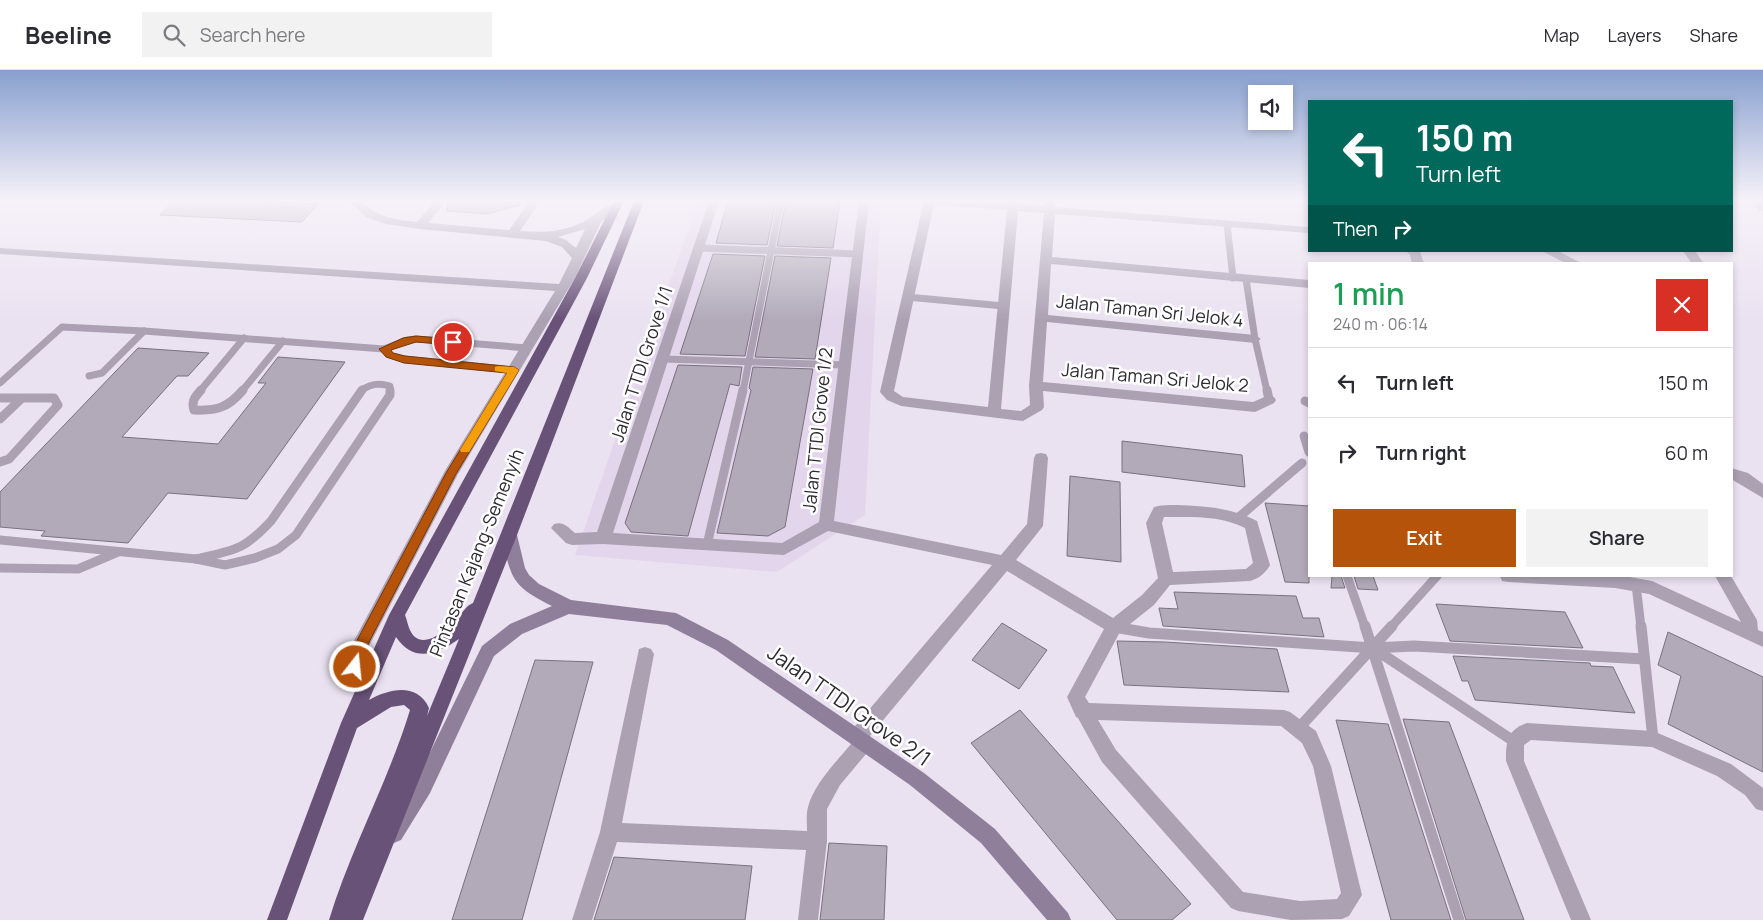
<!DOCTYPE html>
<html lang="en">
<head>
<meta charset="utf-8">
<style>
  body { margin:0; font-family:Manrope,sans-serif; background:#f2f2f3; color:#2b2b33; height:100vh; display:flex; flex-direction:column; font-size:19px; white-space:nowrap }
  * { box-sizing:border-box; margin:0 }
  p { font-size:16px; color:#7c7c81 }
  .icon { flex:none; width:28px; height:28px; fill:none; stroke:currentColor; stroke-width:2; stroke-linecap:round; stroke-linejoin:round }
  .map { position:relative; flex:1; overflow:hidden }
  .sheet { position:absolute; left:1308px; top:192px; width:425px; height:315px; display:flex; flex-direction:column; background:#fff; border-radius:0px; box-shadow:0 2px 8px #0003 }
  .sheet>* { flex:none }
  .hud { position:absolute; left:1308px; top:30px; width:425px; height:152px; border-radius:0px; box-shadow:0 2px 8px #0003; background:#00695c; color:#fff; overflow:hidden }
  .buttons { position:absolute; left:1248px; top:15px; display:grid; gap:10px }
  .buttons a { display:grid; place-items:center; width:45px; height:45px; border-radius:0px; background:#fff; box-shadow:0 2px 8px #0003; font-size:25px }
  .pin { position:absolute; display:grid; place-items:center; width:42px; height:42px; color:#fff; margin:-21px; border:2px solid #fff; border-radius:50%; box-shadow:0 1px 5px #0007 }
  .me { position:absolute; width:55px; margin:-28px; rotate:16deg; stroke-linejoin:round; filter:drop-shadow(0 0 4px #0008) }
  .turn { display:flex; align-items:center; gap:18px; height:105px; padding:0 25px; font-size:22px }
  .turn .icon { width:65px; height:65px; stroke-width:2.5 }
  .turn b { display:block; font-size:35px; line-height:42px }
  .then { display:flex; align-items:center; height:48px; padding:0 25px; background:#0003; gap:10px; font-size:19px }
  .round { display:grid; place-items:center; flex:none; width:52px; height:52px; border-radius:0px; background:#f2f2f3 }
  .overview { display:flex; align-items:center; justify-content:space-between; height:85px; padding:0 25px }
  h1 { font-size:30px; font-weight:600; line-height:38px; color:#1e9e55 }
  .button { display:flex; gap:10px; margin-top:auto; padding:10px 25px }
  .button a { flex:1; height:58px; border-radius:0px; background:#b45309; color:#fff; font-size:20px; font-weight:600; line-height:58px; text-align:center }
  .button a+a { background:#f2f2f3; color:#2b2b33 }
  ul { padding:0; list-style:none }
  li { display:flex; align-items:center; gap:15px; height:70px; padding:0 25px; border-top:1px solid #e1e1e2 }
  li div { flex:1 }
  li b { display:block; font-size:19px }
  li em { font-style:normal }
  header { display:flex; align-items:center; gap:30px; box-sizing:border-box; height:70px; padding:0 25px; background:#fff; border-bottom:1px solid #e1e1e2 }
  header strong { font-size:24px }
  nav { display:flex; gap:28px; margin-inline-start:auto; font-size:18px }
  .search { width:350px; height:45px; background:#f2f2f3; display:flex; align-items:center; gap:12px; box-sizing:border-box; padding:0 18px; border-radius:0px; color:#7c7c81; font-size:19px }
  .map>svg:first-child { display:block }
  .built { fill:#e3d6ec }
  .building { fill:#b2aab9; stroke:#79717f }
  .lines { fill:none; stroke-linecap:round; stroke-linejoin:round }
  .lane-far2 { stroke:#aba1b3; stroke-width:7 }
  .lane-far1 { stroke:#aba1b3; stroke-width:9 }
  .lane { stroke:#aba1b3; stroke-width:11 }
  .street { fill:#aba1b3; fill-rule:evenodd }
  .secondary { fill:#8f7f9a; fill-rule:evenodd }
  .highway { fill:#685277; fill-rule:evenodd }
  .route { fill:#b45309; stroke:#753606 }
  .slow { fill:#f59e0b }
  .labels { text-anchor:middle; stroke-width:5; stroke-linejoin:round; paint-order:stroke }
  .street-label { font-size:18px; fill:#2d2a30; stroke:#fff }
  .near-street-label { font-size:21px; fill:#2d2a30; stroke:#fff }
</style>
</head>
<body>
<header>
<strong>Beeline</strong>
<div class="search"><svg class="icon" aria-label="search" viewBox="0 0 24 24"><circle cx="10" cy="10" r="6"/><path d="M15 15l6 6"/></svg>Search here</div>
<nav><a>Map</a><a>Layers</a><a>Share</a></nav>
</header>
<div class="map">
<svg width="1763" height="850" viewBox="0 0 1763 850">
  <rect width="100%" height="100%" fill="#ebe2f1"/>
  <polygon class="built" points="698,131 881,131 865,445 777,502 575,485"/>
  <g class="building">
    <polygon points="174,131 260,131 318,134 302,152 160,145"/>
    <polygon points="448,131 520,131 520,135 487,144 447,141"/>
    <polygon points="728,131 776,131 767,175 716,173"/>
    <polygon points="786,131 840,131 833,178 777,176"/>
    <polygon points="713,184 765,186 745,286 680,284"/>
    <polygon points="775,186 831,188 815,289 755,287"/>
    <polygon points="138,278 209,283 188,306 177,306 122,367 218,374 266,313 258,313 278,287 345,292 247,429 168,423 128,473 41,466 45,461 0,457 0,422"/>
    <polygon points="678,295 742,297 739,316 730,314 688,466 631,462 625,453"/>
    <polygon points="753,297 813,299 785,457 768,466 717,463 751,320 749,318"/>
    <polygon points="1122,371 1242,385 1245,417 1122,402"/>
    <polygon points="1070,406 1120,412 1121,492 1067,486"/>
    <polygon points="1265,433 1309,436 1309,513 1285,512"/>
    <polygon points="1332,506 1341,506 1345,518 1331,518"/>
    <polygon points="1354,506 1373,506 1378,520 1358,519"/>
    <polygon points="1174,522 1296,526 1303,548 1319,548 1324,567 1163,556 1159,538 1178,539"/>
    <polygon points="1436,534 1565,542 1583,578 1450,571"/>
    <polygon points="1002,553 1047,580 1019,619 972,590"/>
    <polygon points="1668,562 1763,607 1763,702 1668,654 1681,606 1658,595"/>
    <polygon points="1117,571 1165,572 1277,579 1289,622 1124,615"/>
    <polygon points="1453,586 1590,593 1591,596 1613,597 1635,643 1475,630 1468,611 1462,611"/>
    <polygon points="535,590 593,592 522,850 452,850"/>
    <polygon points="1020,640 1191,834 1172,850 1117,850 971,673"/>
    <polygon points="1403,649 1449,652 1524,850 1466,850"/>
    <polygon points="1336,650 1388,654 1451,850 1391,850"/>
    <polygon points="829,773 887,776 884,850 820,850"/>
    <polygon points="614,787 752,796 745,850 594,850"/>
  </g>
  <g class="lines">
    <g class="lane-far2">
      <polyline points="1227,154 1233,208"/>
      <polyline points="700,178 858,184"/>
      <polyline points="1246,209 1255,269 1267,321"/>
      <polyline points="907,227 1004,236"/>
      <polyline points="384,279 390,285 404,289 514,300"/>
      <polyline points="664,289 844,295"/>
      <polyline points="89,306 102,303 144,261"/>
      <polyline points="0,313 62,257 144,261 384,279 407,270 416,269 528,278"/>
      <polyline points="200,321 244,268"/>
      <polyline points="242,321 283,271"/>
      <path d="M361,321c8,-7 19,-8 29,-5v5"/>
      <polyline points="743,321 781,131"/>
    </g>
    <g class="lane-far1">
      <path d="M201,320c-6,7 -10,11 -7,20 22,1 34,-2 49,-20"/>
      <polyline points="1267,320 1269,330"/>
      <polyline points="0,328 54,328 58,335 9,389 0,392"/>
      <polyline points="1305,331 1309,333"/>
      <polyline points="0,349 21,329"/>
      <polyline points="1304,366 1309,382"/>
      <polyline points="1239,447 1302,393"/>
      <polyline points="0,470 196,489"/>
      <polyline points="707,475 743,320"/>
      <polyline points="196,489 225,495 255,488 278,479 296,465 390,325 390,320"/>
      <path d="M196,489c39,-9 47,-8 75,-38l91,-131"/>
      <polyline points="0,498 78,499 118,482"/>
      <polyline points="1347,506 1365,557"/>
      <polyline points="1636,515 1641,557"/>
      <polyline points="1391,557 1437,506"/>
    </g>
    <g class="lane">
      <polyline points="1365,556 1459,850"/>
      <polyline points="1641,556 1653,669"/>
      <polyline points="1114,557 1149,563 1373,578 1414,576 1644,589"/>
      <polyline points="1373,578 1515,672"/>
      <polyline points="1298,659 1392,556"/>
    </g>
    <g class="street">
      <path d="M349,131h11c20,17 33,18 57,21l18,-21h11l-18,22 81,7 21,-29h10l-20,30c24,2 43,1 65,-10 10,-5 24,-20 35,-17l1,2 -20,16 -25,54 -118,198 -91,176 -3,15 12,18 -3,5c-13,5 -21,-10 -27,-21l3,-17 97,-181 109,-178 -555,-37v-6l559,36 13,-26 -10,-11 -16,-6 -126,-12 -34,-5 -20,-7zM585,159l-9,19 -10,-8 -8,-3z"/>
      <path d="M709,131h10l-106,332 169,10 37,-21 40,-321h10l-35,320 167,34 26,-31 7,-66 2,-4 5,-1 5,1 2,4 -5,68 -27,34 97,58 29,-23 16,-17 -12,-55 8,-16c7,-2 15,-2 23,-2 29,1 55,3 80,16l13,44c-4,8 -12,14 -20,16l-80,4 -16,20 -34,27 -35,65 4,6 195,7 6,2 26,19 15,35 31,129 -13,21 -7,3 -51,1 -53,-9 -7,-3 -129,-146 -24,-44 -2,-1 -9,-20 37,-68 -97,-58 -137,165 3,6 -2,6 -31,37 -13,24v32l-9,79h-20l8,-70 -189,-8 -25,78h-20l28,-88 39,-183 6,-2 6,2 3,5 -32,169 185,8c0,-8 -1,-17 1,-24 6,-23 28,-45 43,-63l-3,-6 2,-6 142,-167 -164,-34 -44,24 -181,-11 -31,1 -6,-2 -15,-15 3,-4c9,-3 14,3 21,9l22,-1zM1164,447c28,0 56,-2 81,11l8,35 -7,6 -73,3 -11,-49zM1098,650l183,6 21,17 11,23 28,127 -4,6 -37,2 -57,-9 -127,-142z"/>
      <path d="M924,131l83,2 1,-2h10v3l26,2 1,-5h10v6l254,20v6l-254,-19 -3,43 257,23v8l-258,-24 -3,51 207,20 6,4 -6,4 -208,-21 -4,60 210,20 16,-7 5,2 2,3 -2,3 -19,9 -212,-21 1,16 -2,3 -19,11 -122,-15 -14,-6 -7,-8zM934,134l73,6 -19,197 -85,-10 -9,-6zM1018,141l26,2 -15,173 1,19 -9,6 -20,-2z"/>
      <polygon points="1751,131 1762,131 1763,141 1759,140"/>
      <polygon points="1406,181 1420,181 1424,194 1412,194 1410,185"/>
      <polygon points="1542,181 1558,181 1583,194 1567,194"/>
      <polygon points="1683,181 1695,181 1704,194 1692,194"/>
      <polygon points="1731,398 1748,403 1763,414 1763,428 1731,409"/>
      <polygon points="1500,506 1624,506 1652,511 1741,552 1715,506 1731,506 1757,550 1758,560 1763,562 1763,577 1649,524 1615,518 1508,512 1502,511"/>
      <path d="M1527,653l126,8 78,33 32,24v23l-7,-2 -11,-14 -28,-19 -65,-29 -121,-7 -7,5v16l67,159h-20l-65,-159c0,-19 1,-31 21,-38z"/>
    </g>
    <path class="secondary" d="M509,459l6,2 2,4 8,33 4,7 10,9 32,16 105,13 52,27 196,133 71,56 73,84 3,7h-24l-66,-77 -71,-58 -194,-135 -49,-25 -98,-11 -47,20 -28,22 -64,137 -29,47 -7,3 -7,-3 -3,-7 3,-7 29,-45 66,-135 28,-22 42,-18c-42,-21 -40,-27 -51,-71l2,-4z"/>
    <path class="highway" d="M614,131h10l-37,77 -182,337c3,8 4,17 10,22 13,11 36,-11 44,-21 5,-5 7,-10 14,-13l161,-402h10l-127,334 -154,385h-34c22,-72 59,-138 81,-210l-6,-5 -13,2 -34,21 -70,192h-20l74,-197 48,-108 186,-337zM396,567c18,26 40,18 63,2l-32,77 2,-8c-12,-26 -40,-19 -60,-8z"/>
  </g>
  <linearGradient id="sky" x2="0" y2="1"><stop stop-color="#879fce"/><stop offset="0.52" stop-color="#f6f2f9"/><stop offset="1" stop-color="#f6f2f9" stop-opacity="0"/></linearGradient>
  <rect width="1763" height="250" fill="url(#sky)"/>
  <polygon class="route" points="416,266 453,269 458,272 453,275 416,272 391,280 393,283 405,286 514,297 519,300 456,404 365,580 360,601 355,603 350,601 348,597 354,576 446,403 507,303 404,293 386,287 379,279 403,268"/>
  <polygon class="slow" points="498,296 514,297 519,300 469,382 461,382 460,380 507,303 495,301 495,297"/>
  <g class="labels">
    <g class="street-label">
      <text transform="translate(1150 241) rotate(6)" y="6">Jalan Taman Sri Jelok 4</text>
      <text transform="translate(642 294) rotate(-72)" y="6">Jalan TTDI Grove 1/1</text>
      <text transform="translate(1155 308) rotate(5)" y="6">Jalan Taman Sri Jelok 2</text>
      <text transform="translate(818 360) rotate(-84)" y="6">Jalan TTDI Grove 1/2</text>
      <text transform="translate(477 483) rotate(-68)" y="6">Pintasan Kajang-Semenyih</text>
    </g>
    <g class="near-street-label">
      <text transform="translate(849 636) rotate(35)" y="7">Jalan TTDI Grove 2/1</text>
    </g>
  </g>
</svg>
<div class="buttons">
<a><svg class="icon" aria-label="sound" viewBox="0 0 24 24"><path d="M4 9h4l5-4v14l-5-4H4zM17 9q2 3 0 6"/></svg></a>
</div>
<div class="pin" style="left:453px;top:272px;background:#d93025"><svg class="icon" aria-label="arrive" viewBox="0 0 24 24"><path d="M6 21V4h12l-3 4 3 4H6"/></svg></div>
<svg class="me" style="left:355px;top:597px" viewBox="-20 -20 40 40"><circle r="17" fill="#b45309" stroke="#fff" stroke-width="3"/><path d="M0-11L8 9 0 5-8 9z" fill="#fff"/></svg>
<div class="hud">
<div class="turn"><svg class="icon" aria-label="left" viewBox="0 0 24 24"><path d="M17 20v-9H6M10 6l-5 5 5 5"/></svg><div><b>150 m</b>Turn left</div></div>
<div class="then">Then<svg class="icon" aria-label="right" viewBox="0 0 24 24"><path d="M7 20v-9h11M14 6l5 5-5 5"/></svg></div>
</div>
<section class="sheet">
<div class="overview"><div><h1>1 min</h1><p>240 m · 06:14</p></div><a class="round" style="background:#d93025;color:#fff"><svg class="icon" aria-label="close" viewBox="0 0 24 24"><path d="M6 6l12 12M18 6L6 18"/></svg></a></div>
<ul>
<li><svg class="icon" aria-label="left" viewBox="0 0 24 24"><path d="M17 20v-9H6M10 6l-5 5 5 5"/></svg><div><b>Turn left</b></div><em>150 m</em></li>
<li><svg class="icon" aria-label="right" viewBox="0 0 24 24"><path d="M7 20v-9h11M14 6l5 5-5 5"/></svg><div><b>Turn right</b></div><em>60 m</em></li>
</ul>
<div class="button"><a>Exit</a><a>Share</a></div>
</section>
</div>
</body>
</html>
